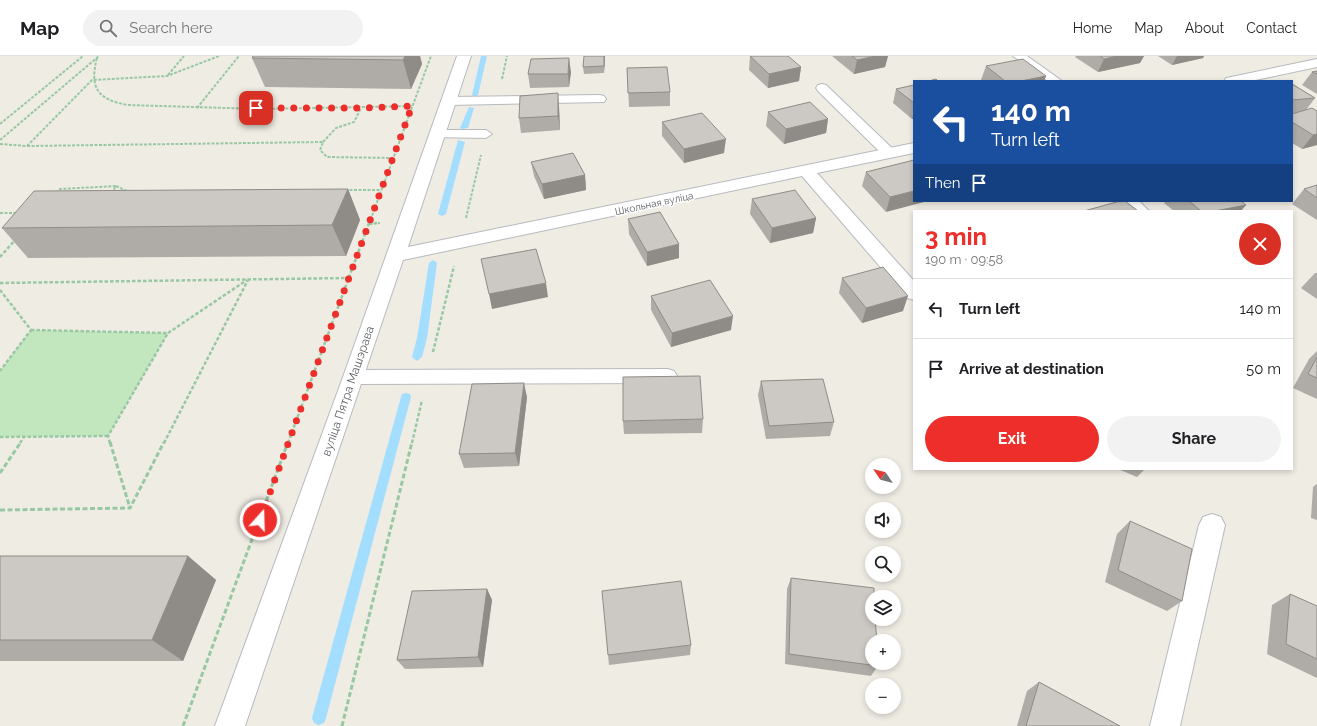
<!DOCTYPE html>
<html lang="en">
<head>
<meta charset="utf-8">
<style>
  body { margin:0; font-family:Raleway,sans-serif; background:#f2f2f2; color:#202124; height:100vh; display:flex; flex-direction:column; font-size:15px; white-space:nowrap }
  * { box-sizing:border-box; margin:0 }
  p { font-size:13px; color:#757577 }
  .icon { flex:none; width:22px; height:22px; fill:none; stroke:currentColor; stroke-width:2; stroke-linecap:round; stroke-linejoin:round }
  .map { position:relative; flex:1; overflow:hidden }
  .panel { position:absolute; left:913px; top:154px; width:380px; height:260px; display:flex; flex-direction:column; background:#fff; border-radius:0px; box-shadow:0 2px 6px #0003 }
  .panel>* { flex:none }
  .hud { position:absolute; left:913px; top:24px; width:380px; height:122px; border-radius:0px; box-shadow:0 2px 6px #0003; background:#1a4fa0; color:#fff; overflow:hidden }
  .needle { width:26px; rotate:305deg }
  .controls { position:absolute; left:865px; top:402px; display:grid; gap:8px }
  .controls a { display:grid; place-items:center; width:36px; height:36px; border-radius:50%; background:#fff; box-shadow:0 2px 6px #0003; font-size:20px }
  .pin { position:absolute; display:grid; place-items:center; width:34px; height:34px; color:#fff; margin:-17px; border-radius:8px; box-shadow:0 2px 6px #0006 }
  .me { position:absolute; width:44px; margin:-22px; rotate:20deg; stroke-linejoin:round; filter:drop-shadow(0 0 3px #0008) }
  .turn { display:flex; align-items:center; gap:14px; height:84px; padding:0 12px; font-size:18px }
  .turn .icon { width:52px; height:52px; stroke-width:2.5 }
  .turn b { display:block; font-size:28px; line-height:34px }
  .then { display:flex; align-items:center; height:38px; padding:0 12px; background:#0003; gap:8px; font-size:15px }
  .round { display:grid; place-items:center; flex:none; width:42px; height:42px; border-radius:21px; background:#f2f2f2 }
  .head { display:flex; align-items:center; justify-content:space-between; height:68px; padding:0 12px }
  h1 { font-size:24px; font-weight:700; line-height:30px; color:#ee2e2a }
  .action { display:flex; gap:8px; margin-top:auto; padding:8px 12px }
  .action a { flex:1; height:46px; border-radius:24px; background:#ee2e2a; color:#fff; font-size:16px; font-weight:700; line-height:46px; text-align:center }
  .action a+a { background:#f2f2f2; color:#202124 }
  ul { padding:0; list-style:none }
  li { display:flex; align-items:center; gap:12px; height:60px; padding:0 12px; border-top:1px solid #e0e0e0 }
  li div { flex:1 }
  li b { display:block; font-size:15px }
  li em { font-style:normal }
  header { display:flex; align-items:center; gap:24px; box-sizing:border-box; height:56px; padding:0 20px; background:#fff; border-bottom:1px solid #e0e0e0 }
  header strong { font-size:19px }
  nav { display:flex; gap:22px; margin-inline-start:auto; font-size:14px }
  .search { width:280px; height:36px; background:#f2f2f2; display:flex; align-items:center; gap:10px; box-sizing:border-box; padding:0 14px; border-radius:22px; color:#757577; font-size:15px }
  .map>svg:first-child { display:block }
  .green { fill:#c2e7bf }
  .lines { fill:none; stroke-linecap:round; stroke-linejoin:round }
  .stream { fill:#a3ddff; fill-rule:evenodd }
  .service-casing { stroke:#b6babe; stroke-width:2 }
  .minor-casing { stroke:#b6babe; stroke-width:2 }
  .path-far2 { stroke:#98c8a3; stroke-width:2; stroke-dasharray:3 1.5; stroke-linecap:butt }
  .path-far1 { stroke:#98c8a3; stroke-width:2.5; stroke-dasharray:3.5 2; stroke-linecap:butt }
  .path { stroke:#98c8a3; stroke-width:3; stroke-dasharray:5 2.5; stroke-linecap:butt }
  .service { fill:#fff; fill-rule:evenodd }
  .minor { fill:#fff; fill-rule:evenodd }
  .wall { fill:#afaca8 }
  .shaded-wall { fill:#8f8c88 }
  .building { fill:#ccc8c3; stroke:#8f8c88 }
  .route { stroke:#ee2e2a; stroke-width:7; stroke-dasharray:0 12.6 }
  .labels { text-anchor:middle; stroke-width:3; stroke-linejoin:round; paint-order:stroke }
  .far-street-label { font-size:10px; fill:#5c6065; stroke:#fff }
  .street-label { font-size:12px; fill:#5c6065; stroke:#fff }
</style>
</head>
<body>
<header>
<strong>Map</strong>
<div class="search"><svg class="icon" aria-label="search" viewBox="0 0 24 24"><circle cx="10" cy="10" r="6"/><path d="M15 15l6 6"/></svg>Search here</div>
<nav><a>Home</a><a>Map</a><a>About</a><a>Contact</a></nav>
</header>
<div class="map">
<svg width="1317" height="670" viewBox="0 0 1317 670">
  <rect width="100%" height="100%" fill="#efece4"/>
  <polygon class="green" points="31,274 168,277 108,380 0,381 0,315"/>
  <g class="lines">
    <g class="stream">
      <polygon points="481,0 487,0 478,39 475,41 472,39"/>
      <polygon points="469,51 474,52 468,72 462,73 460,72"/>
      <polygon points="458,84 465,86 446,158 442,160 438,158"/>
      <polygon points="433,204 437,207 427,282 422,301 417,305 412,301 417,282 429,207"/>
      <polygon points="406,337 410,338 411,341 326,662 324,667 319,669 314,667 312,662 401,341 402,338"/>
    </g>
    <defs>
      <g id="service">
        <polygon points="1013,0 1027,0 1062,25 1048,25"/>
        <polygon points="822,28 826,29 894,94 896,97 894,100 884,100 818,35 816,32 818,29"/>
        <polygon points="600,39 604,40 606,43 604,46 449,49 443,45 449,41"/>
        <polygon points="436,74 486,74 492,78 486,82 431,81 430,78"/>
        <polygon points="1123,145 1139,145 1149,155 1133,155"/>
        <polygon points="668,313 674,315 677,320 674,325 668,327 354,328 348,326 345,321 348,316 354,314"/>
      </g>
      <g id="minor">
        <polygon points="457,0 471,0 408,191 914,87 914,97 817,117 914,225 914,244 907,242 802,120 403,204 245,670 215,670 343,321"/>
        <polygon points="1317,3 1317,11 1251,25 1224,25 1226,22 1231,21"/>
        <polygon points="1212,458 1221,461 1225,469 1180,670 1150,670 1199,469 1203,461"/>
      </g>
    </defs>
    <use href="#service" class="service-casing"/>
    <use href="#minor" class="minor-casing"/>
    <g class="path-far2">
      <path d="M97,2c-8,30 1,42 31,47l131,4 153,-3"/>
      <polyline points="168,19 184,0"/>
      <polyline points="502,23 507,0"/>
      <polyline points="197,52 239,0"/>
      <polyline points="0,68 83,0"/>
      <polyline points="0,84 99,0"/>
      <polyline points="323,86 336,72 354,66 361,52"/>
      <polyline points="0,88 27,90 92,24 167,20 219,0"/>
      <polyline points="27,90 323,86 320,94 327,101 393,102"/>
      <polyline points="116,130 129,136"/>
      <polyline points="345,134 381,134"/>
      <polyline points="56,137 60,133 116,130 111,138"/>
      <polyline points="0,157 17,157"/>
      <polyline points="466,162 481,99"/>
      <polyline points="369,168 380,167"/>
      <polyline points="369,168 431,0"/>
    </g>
    <g class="path-far1">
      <polyline points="369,168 377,167"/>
      <polyline points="0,201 16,183"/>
      <polyline points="0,227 348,222"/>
      <polyline points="0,234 31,274 0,315"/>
      <polyline points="31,274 168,277"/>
      <polyline points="433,296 454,210"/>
      <polyline points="0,381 108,380"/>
      <polyline points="20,387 24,381"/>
      <polyline points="110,387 108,380 168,277 247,224"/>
      <polyline points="164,387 248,224"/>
      <polyline points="288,387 369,167"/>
      <polyline points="412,387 422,344"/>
    </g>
    <g class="path">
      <polyline points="110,386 130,452"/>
      <polyline points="0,417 21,386"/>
      <polyline points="0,454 130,452 164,386"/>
      <polyline points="183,670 288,386"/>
      <polyline points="342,670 412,386"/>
    </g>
    <use href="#service" class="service"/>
    <use href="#minor" class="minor"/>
  </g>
  <g class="wall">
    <polygon points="420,0 422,8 411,33 265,31 252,2"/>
    <polygon points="584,0 605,0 604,17 584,18 583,11"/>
    <polygon points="750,0 801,11 799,25 768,32 749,14"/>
    <polygon points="832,0 888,0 885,11 854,18"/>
    <polygon points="1076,0 1144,0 1140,7 1098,16 1075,1"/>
    <polygon points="1158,0 1204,0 1203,2 1172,9"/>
    <polygon points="986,10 1046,20 1044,25 982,25 981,24"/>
    <polygon points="627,12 670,36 670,50 629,51"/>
    <polygon points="1317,15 1317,38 1302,29 1312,16"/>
    <polygon points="571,16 569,31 530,32 528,18"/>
    <polygon points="1292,28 1315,42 1306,54 1317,55 1317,89 1302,93 1292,87 1292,58 1296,57 1292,57"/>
    <polygon points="914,29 914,62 912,63 893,47 896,33"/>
    <polygon points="559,51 560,74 521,77 519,62"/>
    <polygon points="768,56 828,63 826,77 784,88 766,70"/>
    <polygon points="662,66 724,97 684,107 662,80"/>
    <polygon points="914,104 886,156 862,130 866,116"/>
    <polygon points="531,106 585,119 586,134 544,143 534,120"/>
    <polygon points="1317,129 1317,164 1292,148 1304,133"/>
    <polygon points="348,133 360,164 346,200 28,202 2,172"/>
    <polygon points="752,143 816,162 813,177 770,187 750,158"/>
    <polygon points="1165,145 1241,145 1241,155 1174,155 1164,147"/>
    <polygon points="628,163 679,188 679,202 647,210 629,178"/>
    <polygon points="1315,217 1317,217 1317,243 1301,232"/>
    <polygon points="842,222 903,255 862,267 839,237"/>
    <polygon points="651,240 731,274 671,291 651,254"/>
    <polygon points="1317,295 1317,343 1293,332 1309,303"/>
    <polygon points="761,325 834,366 830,380 766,383 758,339"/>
    <polygon points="527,341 519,410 464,412 459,398"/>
    <polygon points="703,363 702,377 624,378 623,365"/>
    <polygon points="1118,413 1145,413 1137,421"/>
    <polygon points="1317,428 1317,464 1311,462 1313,431"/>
    <polygon points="1130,465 1182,545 1167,555 1105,526 1117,478"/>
    <polygon points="0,500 188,500 216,524 183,605 0,605"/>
    <polygon points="791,522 878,610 871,620 785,608 787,533"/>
    <polygon points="487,533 492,544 483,611 405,613 397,604"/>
    <polygon points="1290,538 1317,550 1317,622 1267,598 1272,549"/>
    <polygon points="691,589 690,599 609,609 608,599"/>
    <polygon points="1039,626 1120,670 1017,670 1027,635"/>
  </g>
  <g class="shaded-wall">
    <polygon points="405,0 420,0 422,8 411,33 403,4"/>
    <polygon points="604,0 605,0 605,2 604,17"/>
    <polygon points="876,0 888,0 885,11 854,18 857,4"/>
    <polygon points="1117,0 1144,0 1140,7 1098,16 1104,3"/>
    <polygon points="1177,0 1204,0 1203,2 1172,9"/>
    <polygon points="569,2 571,16 569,31 568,18"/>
    <polygon points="801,11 799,25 768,32 769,18"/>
    <polygon points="1046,20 1044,25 1021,25"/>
    <polygon points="558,37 559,51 560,74 558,60"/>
    <polygon points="914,55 914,62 912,63"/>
    <polygon points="828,63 826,77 784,88 786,73"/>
    <polygon points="1317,78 1317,89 1302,93 1313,79"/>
    <polygon points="726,83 724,97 684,107 684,93"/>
    <polygon points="585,119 586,134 544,143 542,128"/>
    <polygon points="348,133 360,164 346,200 332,169"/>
    <polygon points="914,135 914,145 928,145 886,156 890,141"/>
    <polygon points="1246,149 1241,155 1215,155"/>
    <polygon points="816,162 813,177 770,187 772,172"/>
    <polygon points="679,188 679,202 647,210 647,196"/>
    <polygon points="546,227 548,241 492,253 489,238"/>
    <polygon points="908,240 903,255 862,267 866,252"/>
    <polygon points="733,260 731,274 671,291 672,277"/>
    <polygon points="524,327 527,341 519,410 515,397"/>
    <polygon points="188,500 216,524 183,605 152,584"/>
    <polygon points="487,533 492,544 483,611 478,601"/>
  </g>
  <g class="building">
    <polygon points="253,0 405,0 403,4 252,2"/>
    <polygon points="584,0 604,0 604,10 583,11"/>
    <polygon points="750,0 788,0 801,11 769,18"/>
    <polygon points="852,0 876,0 857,4"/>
    <polygon points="1100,0 1117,0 1104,3"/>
    <polygon points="569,2 568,18 528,18 531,3"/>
    <polygon points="1023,3 1046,20 1021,25 1005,25 986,10"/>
    <polygon points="667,11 670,36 628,37 627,12"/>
    <polygon points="1317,15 1317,18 1312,16"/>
    <polygon points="936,23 938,25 929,25"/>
    <polygon points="1292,28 1315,42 1292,44"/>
    <polygon points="914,29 914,47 896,33"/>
    <polygon points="558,37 558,60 519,62 520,40"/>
    <polygon points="810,46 828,63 786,73 768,56"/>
    <polygon points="1312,52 1317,55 1317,78 1313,79 1292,66 1292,58"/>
    <polygon points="702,57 726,83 684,93 662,66"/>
    <polygon points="573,97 585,119 542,128 531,106"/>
    <polygon points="914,104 914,135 890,141 866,116"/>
    <polygon points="1317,129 1317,142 1304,133"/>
    <polygon points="348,133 332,169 2,172 34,135"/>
    <polygon points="795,134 816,162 772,172 752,143"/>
    <polygon points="1120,145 1125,145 1138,155 1084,155"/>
    <polygon points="1189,145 1241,145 1246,149 1215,155 1201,155"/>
    <polygon points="660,156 679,188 647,196 628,163"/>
    <polygon points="536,193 546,227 489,238 481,203"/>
    <polygon points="883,211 908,240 866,252 842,222"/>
    <polygon points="710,224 733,260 672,277 651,240"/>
    <polygon points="1317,301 1317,322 1308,318"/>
    <polygon points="700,320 703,363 623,365 623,321"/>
    <polygon points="823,323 834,366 769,370 761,325"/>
    <polygon points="524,327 515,397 459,398 472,328"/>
    <polygon points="1130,465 1192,493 1182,545 1118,514"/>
    <polygon points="0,500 188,500 152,584 0,584"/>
    <polygon points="791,522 874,532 874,541 872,541 872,563 875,563 877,585 872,585 872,607 878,607 878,610 789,598"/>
    <polygon points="681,525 691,589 608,599 602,535"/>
    <polygon points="487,533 478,601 397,604 412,535"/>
    <polygon points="1290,538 1317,550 1317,603 1286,588"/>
    <polygon points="1039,626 1120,670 1026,670"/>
  </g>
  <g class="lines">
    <polyline class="route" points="256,52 361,52 412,50 260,464"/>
  </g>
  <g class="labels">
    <g class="far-street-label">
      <text transform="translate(654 147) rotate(-12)" y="4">Школьная вуліца</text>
    </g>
    <g class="street-label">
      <text transform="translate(348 335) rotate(-71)" y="4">вуліца Пятра Машэрава</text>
    </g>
  </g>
</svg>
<div class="controls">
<a><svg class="needle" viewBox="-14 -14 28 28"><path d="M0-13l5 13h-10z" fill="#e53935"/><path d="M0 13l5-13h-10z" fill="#757577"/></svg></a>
<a><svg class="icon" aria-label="sound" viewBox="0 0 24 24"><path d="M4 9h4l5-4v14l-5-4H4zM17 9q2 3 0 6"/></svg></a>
<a><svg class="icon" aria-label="search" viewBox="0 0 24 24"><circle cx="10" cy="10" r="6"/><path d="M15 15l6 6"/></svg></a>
<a><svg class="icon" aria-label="layers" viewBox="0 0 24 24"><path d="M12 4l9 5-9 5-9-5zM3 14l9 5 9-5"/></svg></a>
<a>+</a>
<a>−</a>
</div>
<div class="pin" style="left:256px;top:52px;background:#d93025"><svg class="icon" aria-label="arrive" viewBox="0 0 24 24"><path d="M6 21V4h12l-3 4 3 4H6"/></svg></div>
<svg class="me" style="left:260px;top:464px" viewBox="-20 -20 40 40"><circle r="17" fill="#ee2e2a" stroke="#fff" stroke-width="3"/><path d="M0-11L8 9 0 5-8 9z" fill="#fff"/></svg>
<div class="hud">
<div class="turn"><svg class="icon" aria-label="left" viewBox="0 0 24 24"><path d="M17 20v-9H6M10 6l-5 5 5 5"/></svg><div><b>140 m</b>Turn left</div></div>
<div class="then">Then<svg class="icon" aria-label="arrive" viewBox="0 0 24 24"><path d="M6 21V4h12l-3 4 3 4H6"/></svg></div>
</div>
<section class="panel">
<div class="head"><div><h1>3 min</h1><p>190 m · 09:58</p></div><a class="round" style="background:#d93025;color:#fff"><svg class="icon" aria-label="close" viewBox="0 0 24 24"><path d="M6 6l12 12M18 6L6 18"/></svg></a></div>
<ul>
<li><svg class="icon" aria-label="left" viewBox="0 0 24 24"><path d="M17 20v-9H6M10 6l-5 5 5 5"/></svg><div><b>Turn left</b></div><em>140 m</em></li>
<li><svg class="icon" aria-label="arrive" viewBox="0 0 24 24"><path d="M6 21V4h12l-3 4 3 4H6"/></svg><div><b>Arrive at destination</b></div><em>50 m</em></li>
</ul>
<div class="action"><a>Exit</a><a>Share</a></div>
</section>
</div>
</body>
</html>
